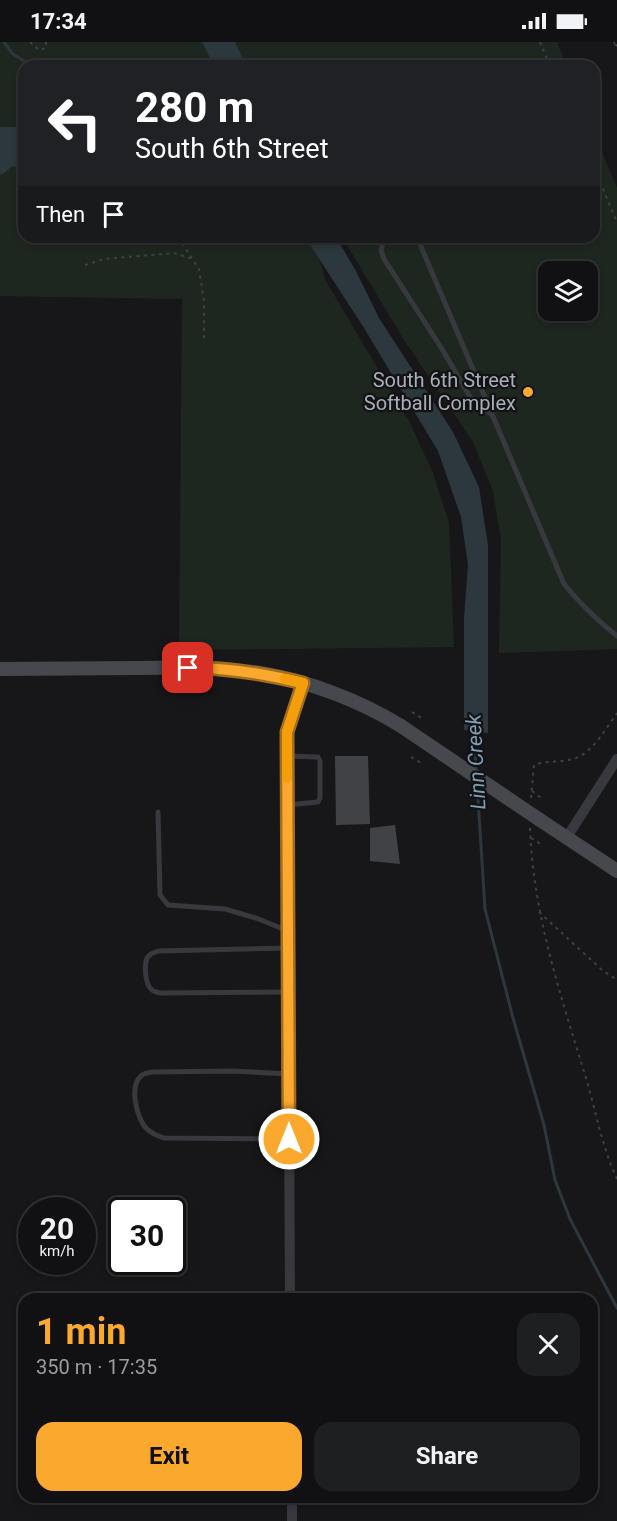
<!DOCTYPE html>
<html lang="en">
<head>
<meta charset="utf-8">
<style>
  body { margin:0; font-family:Roboto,sans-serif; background:#1e1f21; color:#f1f3f6; height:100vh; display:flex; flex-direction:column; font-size:22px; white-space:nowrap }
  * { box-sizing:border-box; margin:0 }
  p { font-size:20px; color:#9c9da0 }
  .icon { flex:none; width:33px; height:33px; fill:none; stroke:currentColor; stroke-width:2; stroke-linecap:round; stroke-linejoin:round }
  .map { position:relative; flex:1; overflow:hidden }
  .panel { position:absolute; left:18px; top:1251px; width:580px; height:210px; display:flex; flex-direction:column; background:#111113; border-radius:18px; box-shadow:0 3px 9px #0003,0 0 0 2px #303133 }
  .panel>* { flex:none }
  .guide { position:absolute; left:18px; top:18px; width:582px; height:183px; border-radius:18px; box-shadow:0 3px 9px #0003,0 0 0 2px #303133; background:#202124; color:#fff; overflow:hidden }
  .tools { position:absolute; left:538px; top:219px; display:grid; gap:12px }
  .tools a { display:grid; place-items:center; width:60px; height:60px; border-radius:12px; background:#111113; box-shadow:0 3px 9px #0003,0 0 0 2px #303133; font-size:30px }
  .speed { position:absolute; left:18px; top:1155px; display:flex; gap:12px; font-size:30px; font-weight:700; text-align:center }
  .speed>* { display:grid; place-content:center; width:78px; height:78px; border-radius:50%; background:#111113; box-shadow:0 3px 9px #0003,0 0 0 2px #303133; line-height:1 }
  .speed small { font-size:15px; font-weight:400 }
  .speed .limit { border:3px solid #111; border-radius:9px; background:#fff; color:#111 }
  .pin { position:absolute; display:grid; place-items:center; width:51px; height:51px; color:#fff; margin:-26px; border-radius:12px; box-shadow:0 3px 9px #0006 }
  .me { position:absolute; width:66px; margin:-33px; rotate:0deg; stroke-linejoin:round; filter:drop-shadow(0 0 4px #0008) }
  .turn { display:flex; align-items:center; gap:21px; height:126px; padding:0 18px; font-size:27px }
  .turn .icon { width:78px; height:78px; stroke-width:2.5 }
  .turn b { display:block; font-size:42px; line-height:51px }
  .then { display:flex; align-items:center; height:57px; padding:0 18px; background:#0003; gap:12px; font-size:22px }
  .round { display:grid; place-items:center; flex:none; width:63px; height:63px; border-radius:18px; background:#1e1f21 }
  .head { display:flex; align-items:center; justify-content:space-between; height:102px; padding:0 18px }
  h1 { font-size:36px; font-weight:700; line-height:45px; color:#faa92e }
  .cta { display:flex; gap:12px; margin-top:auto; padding:12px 18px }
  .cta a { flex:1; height:69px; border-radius:18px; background:#faa92e; color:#111; font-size:24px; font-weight:700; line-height:69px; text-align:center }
  .cta a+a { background:#1e1f21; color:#f1f3f6 }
  .status { display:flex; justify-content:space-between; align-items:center; height:42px; padding:0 30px; background:#111113; direction:ltr }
  .status svg { height:16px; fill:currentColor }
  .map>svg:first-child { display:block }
  .green { fill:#1e271f; fill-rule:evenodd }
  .water { fill:#2c373e }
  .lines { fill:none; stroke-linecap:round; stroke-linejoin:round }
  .stream { stroke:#2c373e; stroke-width:3 }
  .building { fill:#414246 }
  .path { stroke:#3e4045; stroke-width:2; stroke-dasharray:3 4.5; stroke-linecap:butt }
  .lane { stroke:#38393e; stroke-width:5 }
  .street { stroke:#38393e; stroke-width:10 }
  .secondary { stroke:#46484e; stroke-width:14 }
  .rail-casing { stroke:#4b4d53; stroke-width:5 }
  .rail { stroke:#121214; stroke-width:3; stroke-dasharray:9; stroke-linecap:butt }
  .secondary-bridge { stroke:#46484e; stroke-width:14 }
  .route-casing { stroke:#a26e1e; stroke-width:15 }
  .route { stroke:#faa92e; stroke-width:10 }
  .slow { stroke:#f59e0b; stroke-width:10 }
  .poi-dot { fill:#faa92e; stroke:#121214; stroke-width:2 }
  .labels { text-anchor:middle; stroke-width:4.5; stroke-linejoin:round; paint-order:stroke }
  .poi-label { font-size:20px; fill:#a8afb9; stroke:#121214; text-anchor:end }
  .water-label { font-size:21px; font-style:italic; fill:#7e9fb6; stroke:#121214 }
</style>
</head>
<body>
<div class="status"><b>17:34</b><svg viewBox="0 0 49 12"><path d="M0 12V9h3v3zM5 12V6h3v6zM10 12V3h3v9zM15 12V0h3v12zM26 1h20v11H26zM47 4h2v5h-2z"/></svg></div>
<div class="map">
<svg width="617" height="1479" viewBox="0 0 617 1479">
  <rect width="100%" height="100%" fill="#171719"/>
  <g class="green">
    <polygon points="0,0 557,0 567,24 24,24 24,195 312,195 326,239 410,381 433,431 449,481 454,605 179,608 182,257 0,254"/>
    <path d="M594,90l23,56v461l-118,4 2,-113 -8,-49 -20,-49 -67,-99 -64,-106h252zM549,230h39v38h-39z"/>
  </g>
  <g class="water">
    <polygon points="202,0 235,0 246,24 214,24"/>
    <polygon points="0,85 24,85 24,124 11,125 3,132 0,132"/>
    <polygon points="305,195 336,195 356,229 379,276 453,390 479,445 488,503 488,691 464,688 464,576 468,523 461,475 438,409 364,286"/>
  </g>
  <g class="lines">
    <g class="stream">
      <polyline points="4,0 13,12 32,24"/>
      <polyline points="474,687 476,728"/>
      <polyline points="477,741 485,867 513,976 544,1083 555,1138 570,1177 617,1266"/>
    </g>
  </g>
  <g class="building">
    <polygon points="335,714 368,714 370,782 336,783"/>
    <polygon points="395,783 400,822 370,819 370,786"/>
  </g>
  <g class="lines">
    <g class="path">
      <polyline points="30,0 39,8 46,6 46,0"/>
      <polyline points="540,0 550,24"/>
      <polyline points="594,126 617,180"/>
      <polyline points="178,195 199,227 204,259 204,301"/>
      <polyline points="85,223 104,217 174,211 193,217"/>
      <polyline points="412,670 423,677"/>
      <polyline points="411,715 423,722"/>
      <polyline points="532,749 544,758"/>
      <path d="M531,756l3,-33c14,-5 28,-2 42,-7 18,-7 30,-30 41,-45"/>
      <path d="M530,786c3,86 31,169 56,250 10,34 16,69 31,101"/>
      <polyline points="531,796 544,804"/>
      <polyline points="539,870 602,928 617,938"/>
    </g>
    <g class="lane">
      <polyline points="385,195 381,208 384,217 395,234 442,307 470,355 492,373"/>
      <path d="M417,195l147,347c16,20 33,36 53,52"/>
      <polyline points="287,714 318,715 320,719 320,756 318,760 287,763"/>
      <polyline points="158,770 160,853 168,863 225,867 256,876 288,889"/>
      <path d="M288,906l-129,3c-4,1 -9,2 -12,7 -3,7 -2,27 5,32 1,1 7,3 9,3l127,-1"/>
      <path d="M289,1097l-125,-1c-6,-2 -12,-4 -17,-9 -10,-10 -19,-43 -5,-54 3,-2 7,-2 10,-3l81,-1 56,3"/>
    </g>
    <g class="street">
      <polyline points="567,795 617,717"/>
      <polyline points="290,1257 287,690 303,641"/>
      <polyline points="292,1455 292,1479"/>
    </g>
    <g class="secondary">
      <path d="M0,627c46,0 91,-1 137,-1 41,0 82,-2 123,5 48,8 99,27 141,53"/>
      <polyline points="540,778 617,829"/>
    </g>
    <defs>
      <polyline id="rail" points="616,0 617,2"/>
    </defs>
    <use href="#rail" class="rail-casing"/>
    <use href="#rail" class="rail"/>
    <polyline class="secondary-bridge" points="401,684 540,778"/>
  </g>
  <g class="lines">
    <defs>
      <path id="route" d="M188,626c39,-1 77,6 115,15l-16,49 2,407"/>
    </defs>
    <use href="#route" class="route-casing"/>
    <use href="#route" class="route"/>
    <polyline class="slow" points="285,637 303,641 287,690 287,736"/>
  </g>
  <circle class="poi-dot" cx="528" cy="350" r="6"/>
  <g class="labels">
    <g class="poi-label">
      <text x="516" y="345">South 6th Street<tspan x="516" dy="23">Softball Complex</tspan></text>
    </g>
    <g class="water-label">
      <text transform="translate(476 720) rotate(-93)" y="7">Linn Creek</text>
    </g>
  </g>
</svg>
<div class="tools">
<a><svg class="icon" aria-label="layers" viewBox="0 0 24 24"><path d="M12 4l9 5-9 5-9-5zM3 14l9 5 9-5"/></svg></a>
</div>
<div class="speed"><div>20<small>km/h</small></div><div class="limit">30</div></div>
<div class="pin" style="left:188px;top:626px;background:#d93025"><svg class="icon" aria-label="arrive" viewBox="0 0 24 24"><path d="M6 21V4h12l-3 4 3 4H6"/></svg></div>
<svg class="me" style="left:289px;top:1097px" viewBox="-20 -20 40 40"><circle r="17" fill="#faa92e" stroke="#fff" stroke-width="3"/><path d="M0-11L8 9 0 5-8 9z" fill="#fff"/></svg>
<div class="guide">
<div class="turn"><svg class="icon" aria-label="left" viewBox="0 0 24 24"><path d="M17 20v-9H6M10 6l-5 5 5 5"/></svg><div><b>280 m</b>South 6th Street</div></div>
<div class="then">Then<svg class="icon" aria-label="arrive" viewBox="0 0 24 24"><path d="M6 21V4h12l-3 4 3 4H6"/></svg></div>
</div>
<section class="panel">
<div class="head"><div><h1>1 min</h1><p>350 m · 17:35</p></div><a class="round"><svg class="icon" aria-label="close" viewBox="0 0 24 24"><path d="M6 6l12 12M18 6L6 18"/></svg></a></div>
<div class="cta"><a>Exit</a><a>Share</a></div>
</section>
</div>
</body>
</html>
